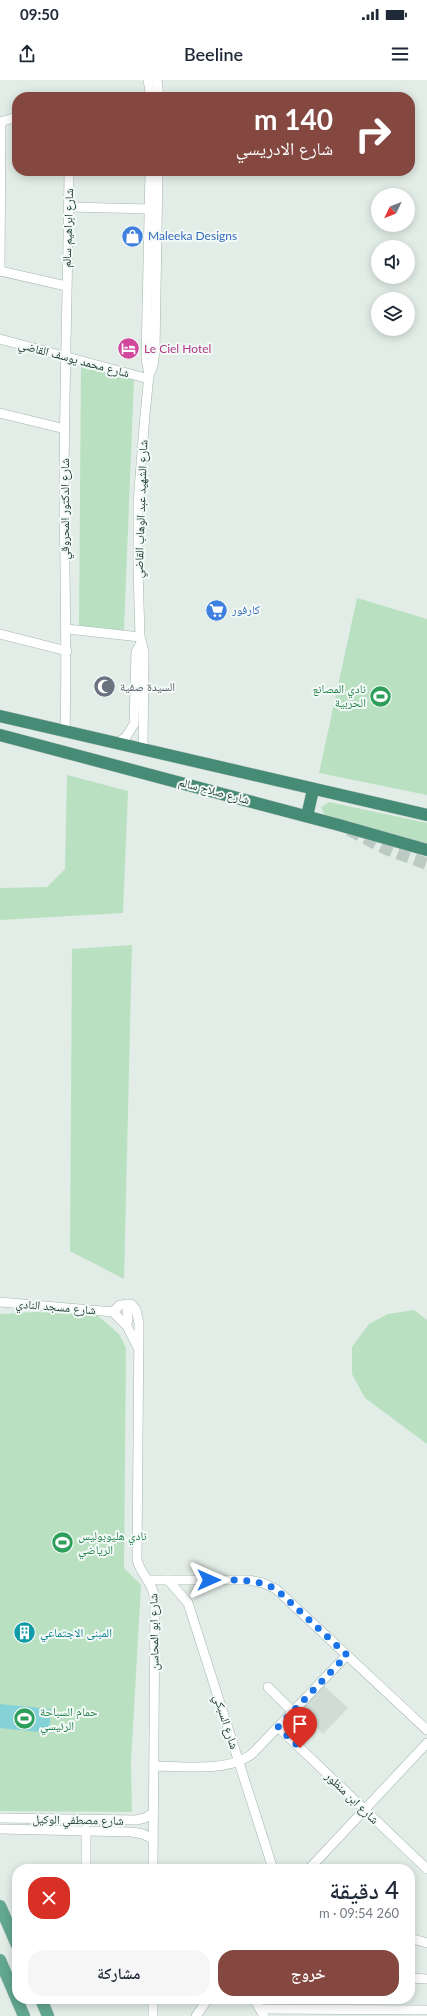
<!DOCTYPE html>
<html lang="ar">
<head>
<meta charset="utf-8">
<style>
  body { margin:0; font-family:Lato,"Noto Naskh Arabic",sans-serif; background:#f6f6f7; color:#1f2937; direction:rtl; height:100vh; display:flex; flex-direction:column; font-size:15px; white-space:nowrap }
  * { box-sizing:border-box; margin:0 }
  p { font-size:13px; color:#747a83 }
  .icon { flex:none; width:22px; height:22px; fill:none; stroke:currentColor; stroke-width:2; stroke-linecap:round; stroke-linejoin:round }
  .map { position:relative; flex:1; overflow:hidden; direction:ltr }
  .panel { position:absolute; left:12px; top:1784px; width:403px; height:140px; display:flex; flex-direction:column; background:#fff; border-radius:16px; box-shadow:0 2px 10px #0003; direction:rtl }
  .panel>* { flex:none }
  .top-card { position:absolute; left:12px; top:12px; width:403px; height:84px; border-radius:16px; box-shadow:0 2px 10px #0003; direction:rtl; background:#844841; color:#fff; overflow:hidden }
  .needle { width:26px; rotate:227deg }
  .buttons { position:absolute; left:371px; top:108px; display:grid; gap:8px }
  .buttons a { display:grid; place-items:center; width:44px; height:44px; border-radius:50%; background:#fff; box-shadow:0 2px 10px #0003; font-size:20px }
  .pin { position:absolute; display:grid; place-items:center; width:34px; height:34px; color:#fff; margin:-41px -17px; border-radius:50% 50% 50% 0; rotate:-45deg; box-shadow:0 0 4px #0007 }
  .pin .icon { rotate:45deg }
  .me { position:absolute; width:44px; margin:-22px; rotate:90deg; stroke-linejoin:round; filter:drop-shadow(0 0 3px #0008) }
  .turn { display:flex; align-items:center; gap:14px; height:84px; padding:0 16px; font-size:18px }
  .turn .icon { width:52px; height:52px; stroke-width:2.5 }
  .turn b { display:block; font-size:28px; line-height:34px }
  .round { display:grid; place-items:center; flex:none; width:42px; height:42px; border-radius:16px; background:#f6f6f7 }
  .summary { display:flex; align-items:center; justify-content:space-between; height:68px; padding:0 16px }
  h1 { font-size:24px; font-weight:600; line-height:30px }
  .button { display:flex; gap:8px; margin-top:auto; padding:8px 16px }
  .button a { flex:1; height:46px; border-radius:16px; background:#844841; color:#fff; font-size:16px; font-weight:600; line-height:46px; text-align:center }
  .button a+a { background:#f6f6f7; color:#1f2937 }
  .status { display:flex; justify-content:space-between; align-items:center; height:28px; padding:0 20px; background:#fff; direction:ltr }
  .status svg { height:11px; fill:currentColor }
  header { display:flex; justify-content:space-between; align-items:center; height:52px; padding:0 16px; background:#fff; font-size:18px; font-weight:600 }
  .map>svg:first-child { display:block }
  .built { fill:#d0ddd6 }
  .green { fill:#b9e1c1 }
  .water { fill:#85d1d8 }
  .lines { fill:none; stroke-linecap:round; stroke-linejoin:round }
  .secondary-tunnel { stroke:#bbcac3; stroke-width:12; stroke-dasharray:12 6; stroke-linecap:butt }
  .minor-casing { stroke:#a4b6ae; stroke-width:10 }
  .primary-casing { stroke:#c1cac6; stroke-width:13 }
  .trunk-casing { stroke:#c1cac6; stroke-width:13 }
  .minor { stroke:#fff; stroke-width:9 }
  .primary { stroke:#62a790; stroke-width:12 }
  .trunk { stroke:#468b76; stroke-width:12 }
  .route { stroke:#1a73e8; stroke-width:7; stroke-dasharray:0 12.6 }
  .labels { text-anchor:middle; stroke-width:4; stroke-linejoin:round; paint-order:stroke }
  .street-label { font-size:12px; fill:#204035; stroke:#f3f9f6 }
  .shop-label { font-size:12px; fill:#366cbe; stroke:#f3f9f6; text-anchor:start }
  .hotel-label { font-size:12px; fill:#b23c85; stroke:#f3f9f6; text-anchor:start }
  .worship-label { font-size:12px; fill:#5b616d; stroke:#f3f9f6; text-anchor:start }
  .leisure-label { font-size:12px; fill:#27864d; stroke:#f3f9f6; text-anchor:start }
  .culture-label { font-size:12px; fill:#0d838f; stroke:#f3f9f6; text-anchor:start }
</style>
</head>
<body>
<div class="status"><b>09:50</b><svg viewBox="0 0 49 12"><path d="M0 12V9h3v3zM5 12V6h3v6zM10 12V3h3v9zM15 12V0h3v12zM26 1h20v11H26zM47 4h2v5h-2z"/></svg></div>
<header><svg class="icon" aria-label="menu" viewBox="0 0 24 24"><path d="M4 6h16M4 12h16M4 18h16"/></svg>Beeline<svg class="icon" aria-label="share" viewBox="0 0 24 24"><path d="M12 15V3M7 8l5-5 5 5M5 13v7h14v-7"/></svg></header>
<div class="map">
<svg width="427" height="1936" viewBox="0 0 427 1936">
  <rect width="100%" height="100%" fill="#e2ede7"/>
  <polygon class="built" points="322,1604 348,1628 323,1654 298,1629"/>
  <g class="green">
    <polygon points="81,287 134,300 124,550 79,546"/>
    <polygon points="357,518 427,539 427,715 319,693"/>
    <polygon points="67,695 128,711 123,833 0,840 0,808 47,807 65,789"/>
    <polygon points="329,722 427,743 427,766 325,736 321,727"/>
    <polygon points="132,865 124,1199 70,1171 72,869"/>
    <polygon points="414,1230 427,1240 427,1364 365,1318 352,1294 352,1267 369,1244 388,1234"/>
    <polygon points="35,1232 97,1235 119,1254 126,1268 124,1488 141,1505 131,1682 132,1732 0,1731 0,1234"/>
  </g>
  <polygon class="water" points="0,1624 51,1629 49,1653 0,1648"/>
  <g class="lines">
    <polyline class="secondary-tunnel" points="349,750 386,769 427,784"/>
    <defs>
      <g id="minor">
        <polyline points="148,0 151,17"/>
        <polyline points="157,0 159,17"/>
        <polyline points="0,42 17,37"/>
        <polyline points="69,127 150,129"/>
        <polyline points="0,191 1,42"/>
        <polyline points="0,191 66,206"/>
        <polyline points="0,259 149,299"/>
        <polyline points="149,295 146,278 150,91"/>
        <polyline points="0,333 65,349"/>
        <polyline points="67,549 140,557"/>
        <polyline points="0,554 67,571"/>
        <path d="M65,652c2,-77 0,-154 -1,-231 0,-110 4,-220 5,-330"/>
        <polyline points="117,663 126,657 134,644 136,572 141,563"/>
        <polyline points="143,669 144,572 140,557 138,489 138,422 145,335 149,295 153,286 155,271 158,91"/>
        <polyline points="0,1222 113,1232"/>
        <polyline points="127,1224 128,1241"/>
        <path d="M113,1232l7,-7 11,-1 5,6 3,13 -2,237c5,17 16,21 18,41l-2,268"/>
        <polyline points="113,1232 127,1246 137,1266"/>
        <polyline points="150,1500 249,1500 263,1503 276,1509 427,1650"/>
        <polyline points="168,1500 188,1523 273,1789"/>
        <polyline points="268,1607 293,1632"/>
        <polyline points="278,1647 427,1789"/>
        <path d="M154,1686c29,0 78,7 100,-14l93,-97"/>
        <polyline points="0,1738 136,1740 145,1738 153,1733"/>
        <polyline points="0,1749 132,1752 143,1754 153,1759"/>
        <polyline points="86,1750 86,1789"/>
        <polyline points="309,1789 427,1663"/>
        <polyline points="410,1858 427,1863"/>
        <polyline points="410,1898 427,1899"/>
        <polyline points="153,1919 153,1936"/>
        <polyline points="254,1919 264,1936"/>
        <polyline points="260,1929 427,1930"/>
        <polyline points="196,1936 208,1919"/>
      </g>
      <g id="primary">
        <polyline points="0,1826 17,1865"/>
        <polyline points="0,1880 24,1936"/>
        <polyline points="41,1919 48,1936"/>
      </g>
      <g id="trunk">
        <polyline points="0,636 427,735"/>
        <polyline points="0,655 339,745 427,770"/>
        <polyline points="307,736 313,710"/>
      </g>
    </defs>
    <use href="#minor" class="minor-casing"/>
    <use href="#primary" class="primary-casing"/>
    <use href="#trunk" class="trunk-casing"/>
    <use href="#minor" class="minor"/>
    <use href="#primary" class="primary"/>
    <use href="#trunk" class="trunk"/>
  </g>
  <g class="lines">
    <path class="route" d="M209,1500c23,0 46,-2 67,9l71,66 -69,72 22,21"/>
  </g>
  <defs>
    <symbol id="shop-disc" viewBox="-11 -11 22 22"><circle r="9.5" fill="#3f7fe0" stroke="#f3f9f6"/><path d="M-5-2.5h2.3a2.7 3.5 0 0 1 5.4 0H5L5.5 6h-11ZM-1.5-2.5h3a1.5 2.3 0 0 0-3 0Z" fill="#fff"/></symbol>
    <symbol id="hotel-disc" viewBox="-11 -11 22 22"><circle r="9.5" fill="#d1479c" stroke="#f3f9f6"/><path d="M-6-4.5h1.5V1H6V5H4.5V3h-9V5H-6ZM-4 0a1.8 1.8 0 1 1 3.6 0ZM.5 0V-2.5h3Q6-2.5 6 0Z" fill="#fff"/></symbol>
    <symbol id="supermarket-disc" viewBox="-11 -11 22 22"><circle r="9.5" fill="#3f7fe0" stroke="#f3f9f6"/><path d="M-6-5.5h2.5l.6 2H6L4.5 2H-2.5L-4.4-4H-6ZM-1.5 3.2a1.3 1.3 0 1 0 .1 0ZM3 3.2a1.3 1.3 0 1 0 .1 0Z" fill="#fff"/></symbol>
    <symbol id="mosque-disc" viewBox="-11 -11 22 22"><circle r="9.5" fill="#6b7280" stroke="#f3f9f6"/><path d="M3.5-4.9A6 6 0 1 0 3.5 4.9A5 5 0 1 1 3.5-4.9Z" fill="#fff"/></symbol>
    <symbol id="stadium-disc" viewBox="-11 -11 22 22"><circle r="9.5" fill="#2e9e5b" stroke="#f3f9f6"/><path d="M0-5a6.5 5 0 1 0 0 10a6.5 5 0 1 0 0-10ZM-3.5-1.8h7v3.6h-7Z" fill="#fff"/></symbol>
    <symbol id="building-disc" viewBox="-11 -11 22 22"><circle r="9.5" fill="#0f9aa8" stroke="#f3f9f6"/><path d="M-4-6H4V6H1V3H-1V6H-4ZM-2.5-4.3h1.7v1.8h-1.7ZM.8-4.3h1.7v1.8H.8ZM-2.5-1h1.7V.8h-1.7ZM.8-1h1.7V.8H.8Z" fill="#fff"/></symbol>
  </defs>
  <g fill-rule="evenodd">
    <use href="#shop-disc" x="120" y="144" width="25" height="25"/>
    <use href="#hotel-disc" x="116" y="256" width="25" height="25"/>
    <use href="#supermarket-disc" x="204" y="518" width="25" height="25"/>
    <use href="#mosque-disc" x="92" y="594" width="25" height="25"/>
    <use href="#stadium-disc" x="368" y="604" width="25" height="25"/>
    <use href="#stadium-disc" x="50" y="1450" width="25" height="25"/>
    <use href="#building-disc" x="12" y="1540" width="25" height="25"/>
    <use href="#stadium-disc" x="12" y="1626" width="25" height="25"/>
  </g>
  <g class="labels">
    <g class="street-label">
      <text transform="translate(68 148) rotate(-88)" y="4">شارع ابراهيم سالم</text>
      <text transform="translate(74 279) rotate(15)" y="4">شارع محمد يوسف القاضي</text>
      <text transform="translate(65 429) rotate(-90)" y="4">شارع الدكتور المحروقي</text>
      <text transform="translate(141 429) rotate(-88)" y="4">شارع الشهيد عبد الوهاب القاضي</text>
      <text transform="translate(214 711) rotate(15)" y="4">شارع صلاح سالم</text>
      <text transform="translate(56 1227) rotate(5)" y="4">شارع مسجد النادي</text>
      <text transform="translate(154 1552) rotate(-91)" y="4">شارع ابو المحاسن</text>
      <text transform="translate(226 1642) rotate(72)" y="4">شارع السبكي</text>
      <text transform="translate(352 1718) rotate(44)" y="4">شارع ابن منظور</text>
      <text transform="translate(78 1740) rotate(1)" y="4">شارع مصطفي الوكيل</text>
    </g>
    <g class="shop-label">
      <text x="148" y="160">Maleeka Designs</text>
      <text x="232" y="534">كارفور</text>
    </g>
    <g class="hotel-label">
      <text x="144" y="273">Le Ciel Hotel</text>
    </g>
    <g class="worship-label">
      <text x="120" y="611">السيدة صفية</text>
    </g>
    <g class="leisure-label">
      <text x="366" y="613" text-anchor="end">نادي المصانع<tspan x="366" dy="14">الحربية</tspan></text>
      <text x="78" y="1460">نادي هليوبوليس<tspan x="78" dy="14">الرياضي</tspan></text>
      <text x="40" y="1636">حمام السباحة<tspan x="40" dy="14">الرئيسي</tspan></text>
    </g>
    <g class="culture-label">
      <text x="40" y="1557">المبنى الاجتماعي</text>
    </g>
  </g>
</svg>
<div class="buttons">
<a><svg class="needle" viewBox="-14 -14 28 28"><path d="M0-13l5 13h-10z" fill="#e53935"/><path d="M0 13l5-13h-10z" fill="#747a83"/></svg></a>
<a><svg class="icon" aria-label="sound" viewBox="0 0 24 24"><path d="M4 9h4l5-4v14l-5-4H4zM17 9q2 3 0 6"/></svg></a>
<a><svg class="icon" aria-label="layers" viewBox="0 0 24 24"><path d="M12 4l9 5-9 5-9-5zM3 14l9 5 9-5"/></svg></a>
</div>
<div class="pin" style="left:300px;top:1668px;background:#d93025"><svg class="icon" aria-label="arrive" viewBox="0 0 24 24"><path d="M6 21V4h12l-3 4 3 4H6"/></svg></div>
<svg class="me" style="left:209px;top:1500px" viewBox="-20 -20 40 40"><path d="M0-17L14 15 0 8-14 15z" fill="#1a73e8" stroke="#fff" stroke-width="4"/></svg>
<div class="top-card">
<div class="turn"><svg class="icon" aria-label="right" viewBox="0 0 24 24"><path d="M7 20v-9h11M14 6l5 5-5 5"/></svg><div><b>140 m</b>شارع الادريسي</div></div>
</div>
<section class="panel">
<div class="summary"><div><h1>4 دقيقة</h1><p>260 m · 09:54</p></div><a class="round" style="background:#d93025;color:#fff"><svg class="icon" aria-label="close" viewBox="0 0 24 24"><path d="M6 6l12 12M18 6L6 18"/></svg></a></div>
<div class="button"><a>خروج</a><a>مشاركة</a></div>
</section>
</div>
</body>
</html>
